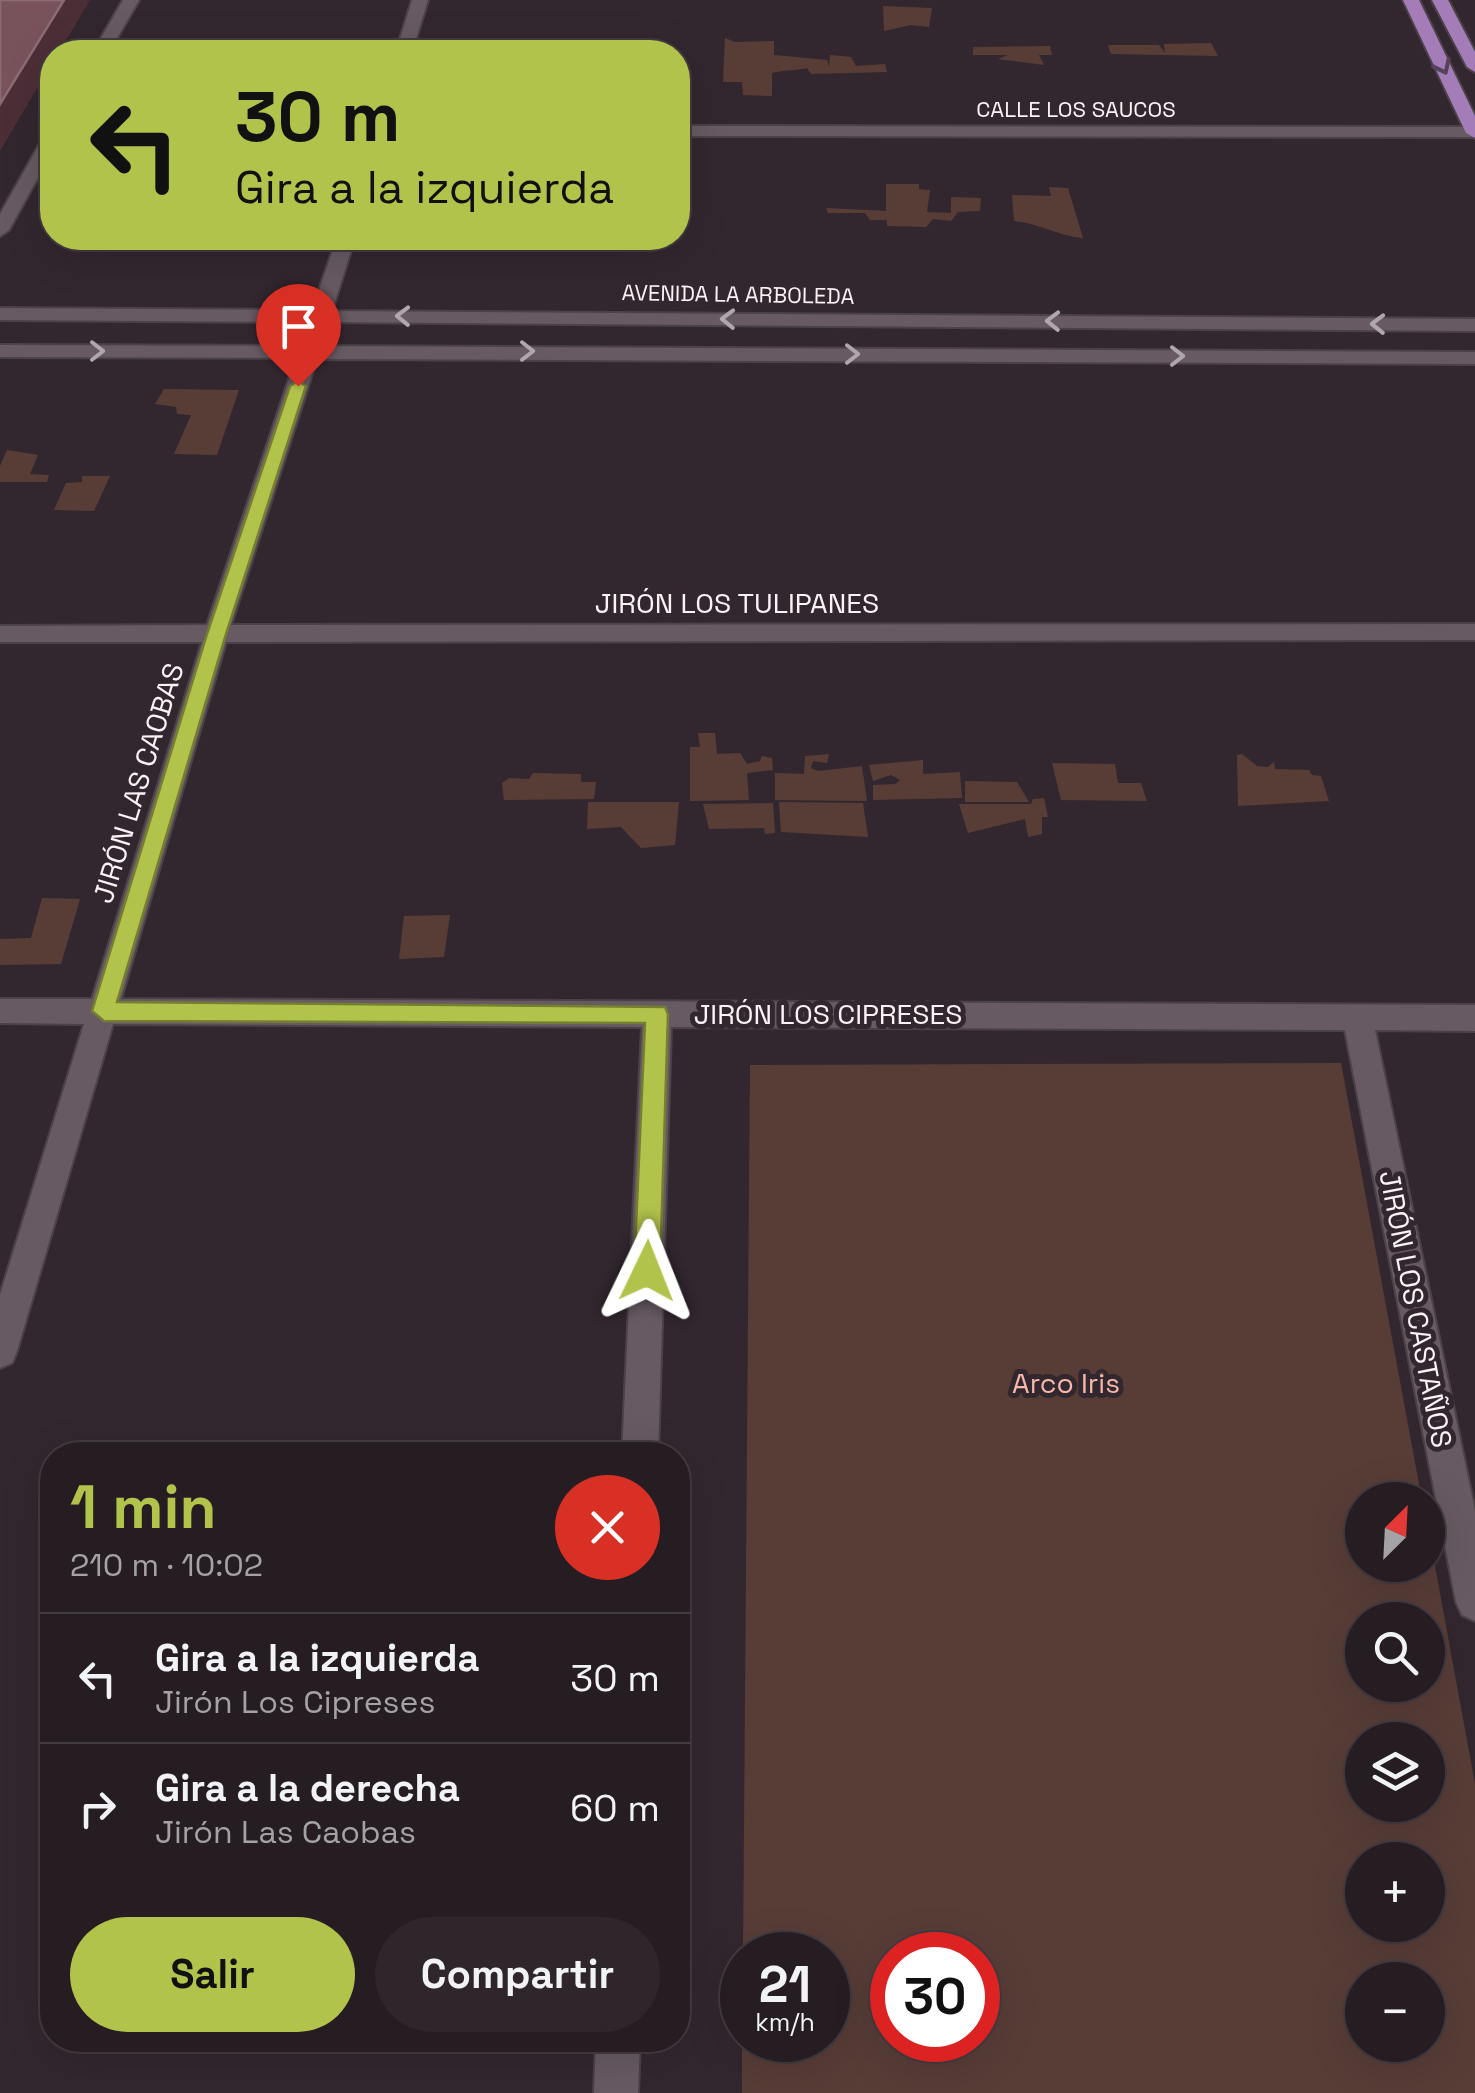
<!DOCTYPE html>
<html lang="es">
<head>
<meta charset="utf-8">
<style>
  body { margin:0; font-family:"Space Grotesk",sans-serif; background:#2e262b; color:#f1f3f6; height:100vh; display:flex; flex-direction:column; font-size:38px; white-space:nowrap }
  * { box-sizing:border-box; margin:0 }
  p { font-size:32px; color:#a4a2a6 }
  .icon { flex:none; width:55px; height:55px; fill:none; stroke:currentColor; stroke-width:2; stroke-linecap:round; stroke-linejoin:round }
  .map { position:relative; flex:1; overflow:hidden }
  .side { position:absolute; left:40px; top:1442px; width:650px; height:610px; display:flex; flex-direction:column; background:#261d23; border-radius:40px; box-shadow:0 10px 40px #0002,0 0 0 2px #423b41 }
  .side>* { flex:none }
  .top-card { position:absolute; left:40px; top:40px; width:650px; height:210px; border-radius:40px; box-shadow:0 10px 40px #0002,0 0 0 2px #423b41; background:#b2c34c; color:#111; overflow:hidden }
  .needle { width:65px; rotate:24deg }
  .buttons { position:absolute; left:1345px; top:1482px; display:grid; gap:20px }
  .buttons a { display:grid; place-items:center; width:100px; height:100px; border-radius:50%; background:#261d23; box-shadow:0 10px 40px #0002,0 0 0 2px #423b41; font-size:50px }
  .speed { position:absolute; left:720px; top:1932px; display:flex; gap:20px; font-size:50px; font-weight:700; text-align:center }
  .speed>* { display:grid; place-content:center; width:130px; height:130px; border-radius:50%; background:#261d23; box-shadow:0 10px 40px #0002,0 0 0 2px #423b41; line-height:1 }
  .speed small { font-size:25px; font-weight:400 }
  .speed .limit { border:15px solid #d22; background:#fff; color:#111 }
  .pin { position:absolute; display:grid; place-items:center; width:85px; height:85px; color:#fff; margin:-102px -42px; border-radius:50% 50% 50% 0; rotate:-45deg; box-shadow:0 0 10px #0007 }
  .pin .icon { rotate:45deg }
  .me { position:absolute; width:110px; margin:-55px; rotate:2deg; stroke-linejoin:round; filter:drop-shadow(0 0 8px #0008) }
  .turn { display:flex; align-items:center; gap:35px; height:210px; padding:0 30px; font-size:45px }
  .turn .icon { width:130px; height:130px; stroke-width:2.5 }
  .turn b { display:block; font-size:70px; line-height:85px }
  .round { display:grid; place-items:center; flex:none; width:105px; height:105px; border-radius:52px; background:#2e262b }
  .overview { display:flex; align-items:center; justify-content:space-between; height:170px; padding:0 30px }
  h1 { font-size:60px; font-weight:600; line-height:75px; color:#b2c34c }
  .button { display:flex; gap:20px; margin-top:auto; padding:20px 30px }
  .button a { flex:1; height:115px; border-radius:60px; background:#b2c34c; color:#111; font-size:40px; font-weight:600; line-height:115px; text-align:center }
  .button a+a { background:#2e262b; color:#f1f3f6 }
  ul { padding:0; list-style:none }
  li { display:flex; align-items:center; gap:30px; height:130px; padding:0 30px; border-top:2px solid #423b41 }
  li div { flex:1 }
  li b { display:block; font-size:38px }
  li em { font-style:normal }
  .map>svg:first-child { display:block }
  .green { fill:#583d37; fill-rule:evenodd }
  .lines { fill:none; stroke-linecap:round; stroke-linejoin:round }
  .minor-casing { stroke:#4b4248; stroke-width:4 }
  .major-casing { stroke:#4b4248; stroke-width:4 }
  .minor { fill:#675a63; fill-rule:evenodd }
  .major { fill:#a47db8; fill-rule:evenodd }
  .shaded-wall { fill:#4c2e37 }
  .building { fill:#78535c; stroke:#8c6c74; stroke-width:2.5 }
  .oneway { stroke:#554158 }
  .oneway2 { stroke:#b0a6ad }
  .route { fill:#b2c34c; stroke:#747f31; stroke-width:2.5 }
  .labels { text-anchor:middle; stroke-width:10; stroke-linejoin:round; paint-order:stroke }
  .far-street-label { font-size:22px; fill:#faf2f7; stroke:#33272f }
  .street-label { font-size:28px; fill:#faf2f7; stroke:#33272f }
  .park-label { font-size:28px; fill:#f5b8a9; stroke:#33272f }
</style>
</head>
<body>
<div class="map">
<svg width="1475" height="2093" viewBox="0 0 1475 2093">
  <rect width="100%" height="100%" fill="#33272f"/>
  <g class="green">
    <polygon points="883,6 932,8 929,27 911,25 884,31"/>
    <path d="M725,38l10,4 39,-1v14l53,5 2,7 1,-12 21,2 5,9 29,-2 2,8 -76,2 -4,-6c-7,2 -30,3 -35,5v23l-29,-1 -1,-13h-19z"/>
    <polygon points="1211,43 1218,56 1111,54 1108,45 1159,45 1165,53 1164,44"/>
    <polygon points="1050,46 1052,55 1039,55 1044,65 998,59 1008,55 973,55 973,47"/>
    <polygon points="886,184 919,184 919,189 930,190 927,212 951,213 951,197 981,198 980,211 958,212 951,221 933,219 926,227 887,226 887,220 870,220 865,213 828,213 826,208 886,211"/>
    <path d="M1049,187l19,1 15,50c-25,-2 -44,-15 -69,-17l-2,-26 39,1z"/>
    <polygon points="164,389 239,390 217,455 174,454 191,415 177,414 176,407 155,404"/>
    <polygon points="7,450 38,455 30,474 49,475 47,482 0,482 0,466"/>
    <polygon points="82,476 110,476 94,511 54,510 66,483 82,482"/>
    <polygon points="698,733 715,733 717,754 740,753 747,764 760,761 762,756 772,758 773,770 747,773 749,800 690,801 690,747 700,747"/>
    <polygon points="829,754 827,763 813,761 811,768 818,771 862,766 867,801 775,800 775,773 804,774 805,756"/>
    <polygon points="1242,754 1257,766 1268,767 1274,762 1275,769 1309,770 1312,775 1321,776 1329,801 1238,806 1237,755"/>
    <polygon points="923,760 923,774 960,772 962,798 873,800 873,785 896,784 900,780 891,775 873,781 869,765"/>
    <polygon points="1052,763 1115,764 1118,783 1141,783 1147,801 1061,800"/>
    <polygon points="533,773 581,774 581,782 596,782 594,799 504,800 502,783 509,778 529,779"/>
    <polygon points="965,781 1017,782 1029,802 965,802"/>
    <polygon points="1044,798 1048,817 1042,817 1042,834 1028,837 1025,819 968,833 959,804 1031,804 1033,799"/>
    <polygon points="588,802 679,802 675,845 641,848 621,827 587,829"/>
    <polygon points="779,802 863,803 868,837 781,832"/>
    <polygon points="773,803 775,833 765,834 764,828 709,829 703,804"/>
    <polygon points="42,898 80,899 61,964 0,965 0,939 31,938"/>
    <polygon points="450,915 444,957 399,959 404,916"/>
    <path d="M1341,1063l81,437h-60v65h66v-37l47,256v309h-733v-106v53h86v-85h-85l7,-890zM1362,1620h66v65h-66zM1362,1740h66v65h-66zM1362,1860h66v65h-66zM892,1955h86v85h-86zM1362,1980h66v65h-66z"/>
  </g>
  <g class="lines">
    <defs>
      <g id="minor">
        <polygon points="123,0 139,0 109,52 93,52"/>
        <polygon points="412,0 428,0 412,52 396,52"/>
        <polygon points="678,126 1474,127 1475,137 678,136"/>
        <polygon points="52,133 52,152 9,230 0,236 0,214 43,138"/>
        <polygon points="337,238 355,238 332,311 1475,319 1475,331 328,322 321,346 1475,352 1475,364 317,359 231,625 1475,624 1475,640 226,642 121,999 1475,1005 1475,1031 1375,1030 1475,1511 1475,1621 1462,1615 1456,1602 1345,1030 671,1027 658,1455 622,1455 642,1027 113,1024 17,1351 12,1363 0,1368 0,1295 84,1024 0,1023 0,999 92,999 202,642 0,642 0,626 207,625 296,358 0,357 0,345 300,346 309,322 0,320 0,308 312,310"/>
        <polygon points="596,2040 640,2040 638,2093 594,2093"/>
      </g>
      <g id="major">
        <polygon points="1403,0 1419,0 1475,116 1475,138 1466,133"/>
        <polygon points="1432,0 1448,0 1475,52 1475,72 1467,67"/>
      </g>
    </defs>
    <use href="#minor" class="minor-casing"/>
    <use href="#major" class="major-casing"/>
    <use href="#minor" class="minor"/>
    <use href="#major" class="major"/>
  </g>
  <polygon class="shaded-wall" points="64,0 90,0 59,52 52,52 52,63 0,151 0,104"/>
  <polygon class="building" points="0,0 64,0 0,104"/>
  <defs><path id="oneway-chevron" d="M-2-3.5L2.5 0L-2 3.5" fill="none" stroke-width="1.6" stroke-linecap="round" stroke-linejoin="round" transform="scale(2.5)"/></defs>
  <use class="oneway" href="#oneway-chevron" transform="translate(1443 67) rotate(64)"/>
  <g class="oneway2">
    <use href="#oneway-chevron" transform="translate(403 316) rotate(-179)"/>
    <use href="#oneway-chevron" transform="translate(728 319) rotate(-179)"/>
    <use href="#oneway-chevron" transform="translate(1053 321) rotate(-179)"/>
    <use href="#oneway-chevron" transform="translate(1378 324) rotate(-179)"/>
    <use href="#oneway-chevron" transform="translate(97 351)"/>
    <use href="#oneway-chevron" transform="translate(527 351)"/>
    <use href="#oneway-chevron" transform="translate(852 354)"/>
    <use href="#oneway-chevron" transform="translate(1177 356)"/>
  </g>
  <polygon class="route" points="298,381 306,386 226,634 117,1002 665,1007 668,1014 660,1271 656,1279 647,1283 638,1279 634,1271 645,1023 104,1021 92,1011 207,634 290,386"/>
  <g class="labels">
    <g class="far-street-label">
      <text x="1076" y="117">CALLE LOS SAUCOS</text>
      <text transform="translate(738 294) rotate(1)" y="8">AVENIDA LA ARBOLEDA</text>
    </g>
    <g class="street-label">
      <text x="737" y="613">JIRÓN LOS TULIPANES</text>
      <text transform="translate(138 783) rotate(-73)" y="10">JIRÓN LAS CAOBAS</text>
      <text x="828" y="1024">JIRÓN LOS CIPRESES</text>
      <text transform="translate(1416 1309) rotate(79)" y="10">JIRÓN LOS CASTAÑOS</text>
    </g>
    <g class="park-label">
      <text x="1066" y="1393">Arco Iris</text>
    </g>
  </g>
</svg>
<div class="buttons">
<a><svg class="needle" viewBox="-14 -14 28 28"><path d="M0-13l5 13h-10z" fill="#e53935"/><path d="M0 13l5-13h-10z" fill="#a4a2a6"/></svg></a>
<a><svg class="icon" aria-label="search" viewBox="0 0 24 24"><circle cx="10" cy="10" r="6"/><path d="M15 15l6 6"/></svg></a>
<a><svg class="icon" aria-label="layers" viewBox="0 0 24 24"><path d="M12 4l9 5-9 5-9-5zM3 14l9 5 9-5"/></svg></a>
<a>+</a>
<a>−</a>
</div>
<div class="speed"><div>21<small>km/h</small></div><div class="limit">30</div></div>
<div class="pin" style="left:298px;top:386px;background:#d93025"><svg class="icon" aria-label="arrive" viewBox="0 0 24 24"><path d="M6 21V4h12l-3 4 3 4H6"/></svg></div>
<svg class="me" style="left:647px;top:1271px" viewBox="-20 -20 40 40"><path d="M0-17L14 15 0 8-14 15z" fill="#b2c34c" stroke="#fff" stroke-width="4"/></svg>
<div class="top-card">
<div class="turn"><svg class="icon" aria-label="left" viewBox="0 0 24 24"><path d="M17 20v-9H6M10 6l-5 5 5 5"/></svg><div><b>30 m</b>Gira a la izquierda</div></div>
</div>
<section class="side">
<div class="overview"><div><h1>1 min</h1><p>210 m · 10:02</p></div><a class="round" style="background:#d93025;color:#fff"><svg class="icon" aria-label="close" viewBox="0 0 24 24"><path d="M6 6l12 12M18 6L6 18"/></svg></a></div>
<ul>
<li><svg class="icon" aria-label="left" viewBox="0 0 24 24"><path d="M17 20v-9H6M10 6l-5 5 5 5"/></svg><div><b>Gira a la izquierda</b><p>Jirón Los Cipreses</p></div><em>30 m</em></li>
<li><svg class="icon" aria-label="right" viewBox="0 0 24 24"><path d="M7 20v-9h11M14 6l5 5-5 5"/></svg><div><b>Gira a la derecha</b><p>Jirón Las Caobas</p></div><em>60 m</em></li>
</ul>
<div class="button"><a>Salir</a><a>Compartir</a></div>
</section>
</div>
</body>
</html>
